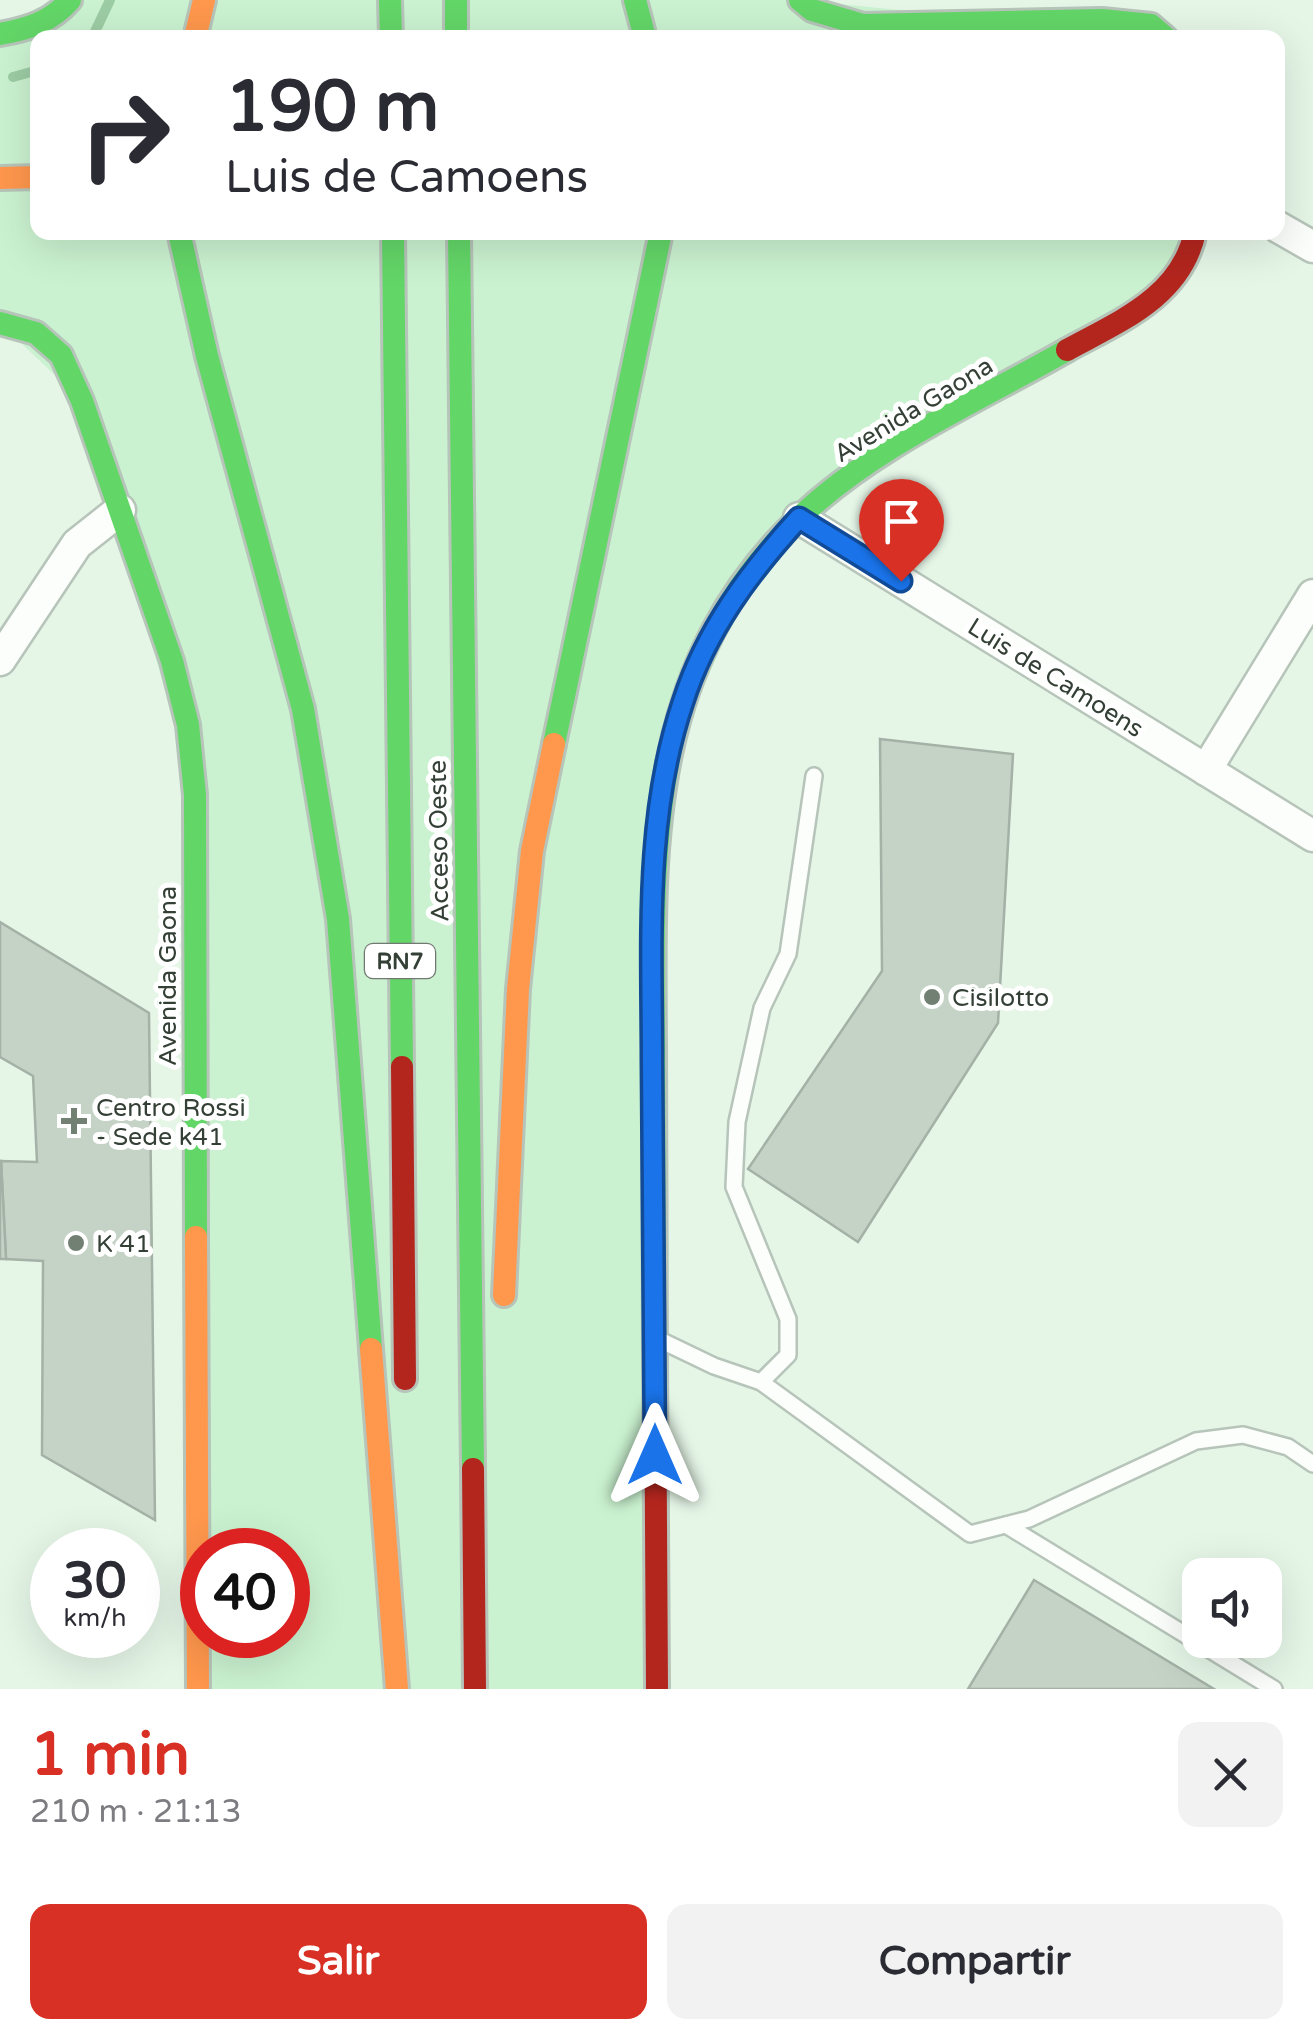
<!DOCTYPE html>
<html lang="es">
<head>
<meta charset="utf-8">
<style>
  body { margin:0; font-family:"Varela Round",sans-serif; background:#f2f2f3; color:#2b2b33; height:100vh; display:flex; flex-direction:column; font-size:38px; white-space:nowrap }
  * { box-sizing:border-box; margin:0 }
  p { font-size:32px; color:#7c7c81 }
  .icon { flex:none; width:55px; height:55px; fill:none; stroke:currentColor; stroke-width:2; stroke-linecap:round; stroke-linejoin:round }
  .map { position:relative; height:1689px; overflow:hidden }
  .details { display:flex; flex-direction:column; background:#fff; flex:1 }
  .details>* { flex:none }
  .hud { position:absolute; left:30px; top:30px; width:1255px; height:210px; border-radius:20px; box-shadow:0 10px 40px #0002; background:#fff; color:#2b2b33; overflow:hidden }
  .fabs { position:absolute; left:1182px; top:1558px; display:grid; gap:20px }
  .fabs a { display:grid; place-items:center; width:100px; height:100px; border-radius:20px; background:#fff; box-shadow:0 10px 40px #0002; font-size:50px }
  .speed { position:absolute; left:30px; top:1528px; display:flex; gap:20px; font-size:50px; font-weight:700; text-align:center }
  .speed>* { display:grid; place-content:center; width:130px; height:130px; border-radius:50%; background:#fff; box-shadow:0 10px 40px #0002; line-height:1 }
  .speed small { font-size:25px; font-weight:400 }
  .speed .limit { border:15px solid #d22; background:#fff; color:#111 }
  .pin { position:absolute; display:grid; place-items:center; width:85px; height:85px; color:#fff; margin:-102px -42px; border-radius:50% 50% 50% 0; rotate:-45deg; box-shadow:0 0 10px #0007 }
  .pin .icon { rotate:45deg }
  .me { position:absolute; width:110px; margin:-55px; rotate:0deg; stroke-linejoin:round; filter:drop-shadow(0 0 8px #0008) }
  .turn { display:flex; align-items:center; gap:35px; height:210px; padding:0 30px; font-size:45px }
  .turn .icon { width:130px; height:130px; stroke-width:2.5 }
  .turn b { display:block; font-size:70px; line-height:85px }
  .round { display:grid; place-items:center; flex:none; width:105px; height:105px; border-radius:20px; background:#f2f2f3 }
  .head { display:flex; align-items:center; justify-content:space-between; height:170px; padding:0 30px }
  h1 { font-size:60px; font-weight:700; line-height:75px; color:#d93025 }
  .button { display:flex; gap:20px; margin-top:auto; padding:20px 30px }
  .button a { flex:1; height:115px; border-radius:20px; background:#d93025; color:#fff; font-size:40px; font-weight:700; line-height:115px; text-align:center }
  .button a+a { background:#f2f2f3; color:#2b2b33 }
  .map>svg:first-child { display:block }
  .green { fill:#caf2d0; fill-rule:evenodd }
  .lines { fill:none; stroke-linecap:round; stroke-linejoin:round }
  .stream { stroke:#9ccca4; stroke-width:10 }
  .building { fill:#c5d2c6; stroke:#a4b1a6; stroke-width:2.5 }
  .lane-casing { stroke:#b7c4b9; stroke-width:20 }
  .street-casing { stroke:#b7c4b9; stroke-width:35 }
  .fast-casing { stroke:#b7c4b9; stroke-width:28 }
  .slow-casing { stroke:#b7c4b9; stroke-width:28 }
  .jam-casing { stroke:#b7c4b9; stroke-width:28 }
  .lane { stroke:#fbfefb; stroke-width:15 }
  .street { stroke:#fbfefb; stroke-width:30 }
  .fast { stroke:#63d668; stroke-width:22 }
  .slow { stroke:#ff974d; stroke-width:22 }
  .jam { stroke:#b3261e; stroke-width:22 }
  .route-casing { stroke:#114b97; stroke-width:25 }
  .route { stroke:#1a73e8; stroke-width:18 }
  .poi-dot { fill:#728074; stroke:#fff; stroke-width:4 }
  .labels { text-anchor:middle; stroke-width:10; stroke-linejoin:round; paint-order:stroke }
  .shield { fill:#fff; stroke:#717972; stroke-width:2.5 }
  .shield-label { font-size:22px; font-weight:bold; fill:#344036 }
  .street-label { font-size:25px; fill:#344036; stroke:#fff }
  .poi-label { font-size:25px; fill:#344036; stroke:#fff; text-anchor:start }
</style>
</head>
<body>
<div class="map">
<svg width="1313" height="1689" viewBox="0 0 1313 1689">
  <rect width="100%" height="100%" fill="#e5f6e7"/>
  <path class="green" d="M70,0h730l366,37 -1128,1v194l1157,1 -21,50 -307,180 -110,102 -93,212 -7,912h-459l-3,-894 -113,-394 -82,-78v-289zM202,1550h86v85h-86z"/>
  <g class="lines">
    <g class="stream">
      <polyline points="92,38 110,0"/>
      <polyline points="13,77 38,70"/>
    </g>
  </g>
  <g class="building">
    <polygon points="880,739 1013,754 998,1023 858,1242 748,1169 882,971"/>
    <polygon points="0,922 149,1013 155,1520 42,1455 43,1261 6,1259 1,1161 37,1162 33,1076 0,1057"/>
    <polygon points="0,1161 1,1161 6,1259 0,1259"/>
    <polygon points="1034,1580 1214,1689 968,1689"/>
  </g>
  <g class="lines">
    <defs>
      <g id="lane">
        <polyline points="662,1341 714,1366 761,1382 788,1355 788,1319 734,1187 737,1122 762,1008 788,954 814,776"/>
        <polyline points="761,1382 970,1534 1029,1519 1196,1441 1243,1435 1288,1447 1313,1464"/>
        <polyline points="1006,1525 1274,1689"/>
      </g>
      <g id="street">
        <polyline points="1278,227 1313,247"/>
        <polyline points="799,518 1313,836"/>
        <polyline points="0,660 77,544 120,510"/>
        <polyline points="1206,770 1313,595"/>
      </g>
      <g id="fast">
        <polyline points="390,0 391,38"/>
        <polyline points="456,0 456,38"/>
        <polyline points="635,0 645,38"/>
        <polyline points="800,0 812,10 863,25 1102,20 1151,25 1166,38"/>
        <path d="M0,34c28,-5 51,-12 70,-34"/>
        <polyline points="179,232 207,356 303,709 338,919 371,1349"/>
        <polyline points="393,232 402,1067"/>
        <polyline points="459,232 473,1469"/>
        <polyline points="0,323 36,333 61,355 82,401 172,661 188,725 195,795 196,1237"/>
        <polyline points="554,744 661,232"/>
        <path d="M655,1361c0,-104 -1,-207 -1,-311 -1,-198 -11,-381 144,-531 74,-72 180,-118 269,-169"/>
      </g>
      <g id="slow">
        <polyline points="195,38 204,0"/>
        <polyline points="0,178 38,177"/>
        <polyline points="196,1237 198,1689"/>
        <polyline points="504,1295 518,989 532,851 554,744"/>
        <polyline points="371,1349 397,1689"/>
      </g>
      <g id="jam">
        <path d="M1067,350c53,-29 114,-53 128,-118"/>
        <polyline points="402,1067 405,1379"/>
        <polyline points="655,1361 657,1689"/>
        <polyline points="473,1469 475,1689"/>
      </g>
    </defs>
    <use href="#lane" class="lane-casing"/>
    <use href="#street" class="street-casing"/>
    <use href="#fast" class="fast-casing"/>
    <use href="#slow" class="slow-casing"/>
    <use href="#jam" class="jam-casing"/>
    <use href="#lane" class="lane"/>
    <use href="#street" class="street"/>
    <use href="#fast" class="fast"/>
    <use href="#slow" class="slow"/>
    <use href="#jam" class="jam"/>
  </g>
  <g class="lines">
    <defs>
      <path id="route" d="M655,1455c-1,-131 -2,-262 -3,-393 0,-120 -8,-245 31,-360 23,-72 66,-129 116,-184l102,63"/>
    </defs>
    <use href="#route" class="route-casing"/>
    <use href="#route" class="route"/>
  </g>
  <g class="poi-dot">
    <circle cx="932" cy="997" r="10"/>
    <path d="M69 1106h10v10h10v10h-10v10h-10v-10h-10v-10h10z"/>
    <circle cx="76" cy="1243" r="10"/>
  </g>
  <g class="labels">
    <rect class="shield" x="365" y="944" width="70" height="34" rx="8"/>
    <g class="shield-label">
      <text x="400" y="969">RN7</text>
    </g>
    <g class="street-label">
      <text transform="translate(913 409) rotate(-31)" y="9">Avenida Gaona</text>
      <text transform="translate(1056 677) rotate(32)" y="9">Luis de Camoens</text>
      <text transform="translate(438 841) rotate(-91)" y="9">Acceso Oeste</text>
      <text transform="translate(167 976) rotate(-90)" y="9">Avenida Gaona</text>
    </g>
    <g class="poi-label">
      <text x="952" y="1006">Cisilotto</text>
      <text x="96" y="1116">Centro Rossi<tspan x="96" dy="29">- Sede k41</tspan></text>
      <text x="96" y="1252">K 41</text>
    </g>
  </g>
</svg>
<div class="fabs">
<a><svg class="icon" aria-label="sound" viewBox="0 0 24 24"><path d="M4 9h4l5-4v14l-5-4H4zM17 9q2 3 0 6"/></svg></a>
</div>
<div class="speed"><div>30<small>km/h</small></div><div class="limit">40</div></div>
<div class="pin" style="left:901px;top:581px;background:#d93025"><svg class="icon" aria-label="arrive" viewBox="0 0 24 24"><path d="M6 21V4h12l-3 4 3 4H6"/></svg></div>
<svg class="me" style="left:655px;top:1455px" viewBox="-20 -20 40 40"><path d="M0-17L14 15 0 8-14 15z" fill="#1a73e8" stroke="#fff" stroke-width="4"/></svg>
<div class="hud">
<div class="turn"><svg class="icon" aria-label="right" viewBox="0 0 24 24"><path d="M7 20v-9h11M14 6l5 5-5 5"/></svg><div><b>190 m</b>Luis de Camoens</div></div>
</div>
</div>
<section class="details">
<div class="head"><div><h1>1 min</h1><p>210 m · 21:13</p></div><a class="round"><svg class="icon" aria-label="close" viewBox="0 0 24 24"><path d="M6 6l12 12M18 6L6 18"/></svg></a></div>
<div class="button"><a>Salir</a><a>Compartir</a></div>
</section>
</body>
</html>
